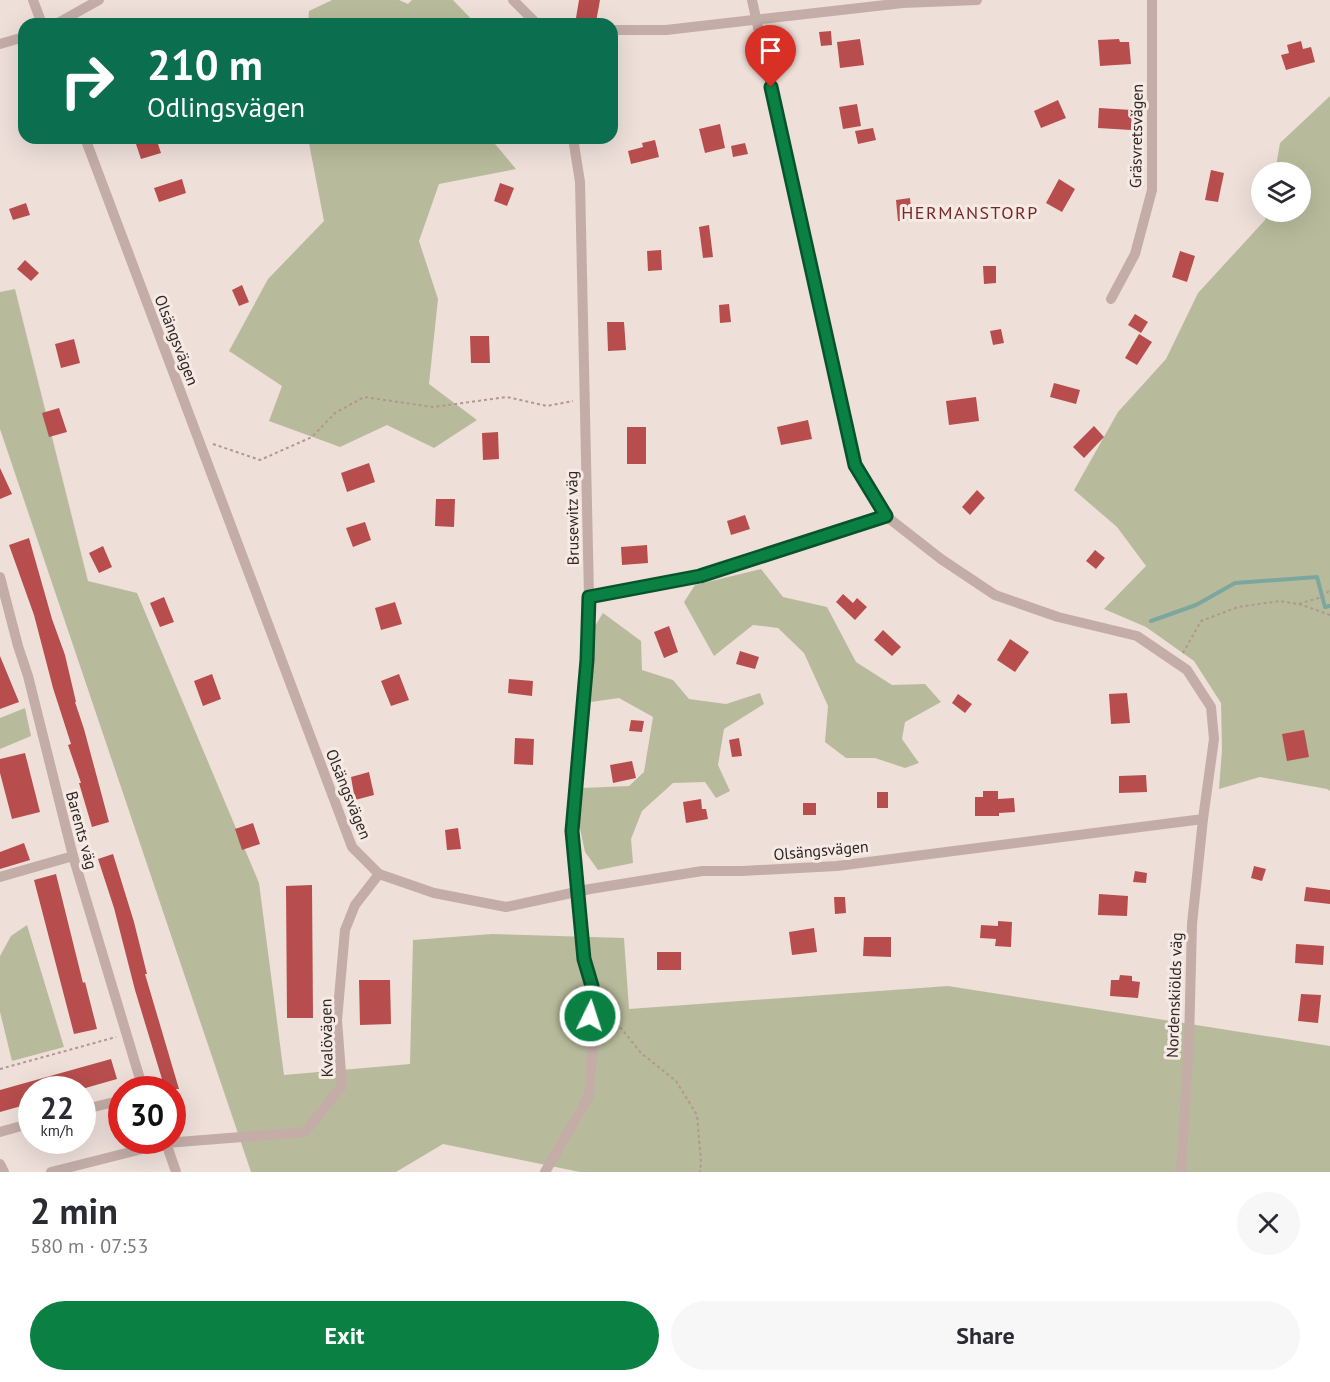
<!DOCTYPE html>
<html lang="en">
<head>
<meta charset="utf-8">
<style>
  body { margin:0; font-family:"PT Sans",sans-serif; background:#f7f7f7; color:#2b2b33; height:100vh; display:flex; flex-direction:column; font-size:22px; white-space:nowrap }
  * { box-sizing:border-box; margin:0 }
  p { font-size:20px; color:#7c7c81 }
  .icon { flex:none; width:33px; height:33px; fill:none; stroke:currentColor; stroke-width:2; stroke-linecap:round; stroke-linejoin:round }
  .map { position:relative; height:1172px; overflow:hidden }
  .side { display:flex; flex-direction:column; background:#fff; flex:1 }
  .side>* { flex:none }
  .guide { position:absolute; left:18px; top:18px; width:600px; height:126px; border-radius:18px; box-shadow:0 6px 24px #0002; background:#0b6e4f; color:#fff; overflow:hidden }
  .buttons { position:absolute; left:1251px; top:162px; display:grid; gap:12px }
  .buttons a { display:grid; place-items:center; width:60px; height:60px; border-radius:50%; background:#fff; box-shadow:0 6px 24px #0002; font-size:30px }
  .speed { position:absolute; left:18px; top:1076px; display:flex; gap:12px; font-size:30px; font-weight:700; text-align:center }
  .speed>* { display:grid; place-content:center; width:78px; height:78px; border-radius:50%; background:#fff; box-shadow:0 6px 24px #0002; line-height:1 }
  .speed small { font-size:15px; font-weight:400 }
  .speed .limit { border:9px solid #d22; background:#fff; color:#111 }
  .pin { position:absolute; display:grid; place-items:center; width:51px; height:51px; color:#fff; margin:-62px -26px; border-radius:50% 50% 50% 0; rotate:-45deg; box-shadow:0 0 6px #0007 }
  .pin .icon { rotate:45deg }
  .me { position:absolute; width:66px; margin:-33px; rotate:4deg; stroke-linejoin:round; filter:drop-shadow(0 0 4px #0008) }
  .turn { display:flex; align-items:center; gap:21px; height:126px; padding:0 30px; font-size:27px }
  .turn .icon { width:78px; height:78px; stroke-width:2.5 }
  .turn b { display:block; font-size:42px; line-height:51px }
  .round { display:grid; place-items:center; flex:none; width:63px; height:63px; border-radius:32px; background:#f7f7f7 }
  .head { display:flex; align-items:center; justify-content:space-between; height:102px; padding:0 30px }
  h1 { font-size:36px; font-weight:700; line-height:45px }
  .button { display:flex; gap:12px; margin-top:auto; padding:12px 30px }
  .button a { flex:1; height:69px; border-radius:36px; background:#0b8043; color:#fff; font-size:24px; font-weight:700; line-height:69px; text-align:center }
  .button a+a { background:#f7f7f7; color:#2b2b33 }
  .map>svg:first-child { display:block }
  .green { fill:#b8bb9b }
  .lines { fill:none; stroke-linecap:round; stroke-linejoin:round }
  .stream { stroke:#7ba79f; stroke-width:4 }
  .building { fill:#b84d4d }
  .path { stroke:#b09791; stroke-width:2; stroke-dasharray:3 3; stroke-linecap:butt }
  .minor { stroke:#c4ada7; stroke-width:10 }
  .route-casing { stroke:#07532c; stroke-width:15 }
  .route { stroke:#0b8043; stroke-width:10 }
  .labels { text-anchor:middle; stroke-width:6; stroke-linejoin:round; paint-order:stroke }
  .street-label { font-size:16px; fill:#312726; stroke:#f6eae4 }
  .neighbourhood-label { font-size:18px; letter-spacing:1.5px; fill:#772929; stroke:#f6eae4 }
</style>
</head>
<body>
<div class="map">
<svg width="1330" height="1172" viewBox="0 0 1330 1172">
  <rect width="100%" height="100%" fill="#eedfd9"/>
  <g class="green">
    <polygon points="332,0 399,0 408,4 412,0 453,0 474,22 471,24 308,24 309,11"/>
    <polygon points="1330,96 1330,791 1327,789 1260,777 1219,789 1222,750 1221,703 1194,661 1146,627 1104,609 1146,566 1117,527 1074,490 1118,412 1166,359 1198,293 1265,220 1267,212 1300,212 1300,172 1275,172 1280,143"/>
    <polygon points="308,138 490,138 516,169 439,184 419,241 438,299 429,384 477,420 434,448 387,425 340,447 269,421 282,386 229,351 268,279 324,221"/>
    <polygon points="15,289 88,581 137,593 259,883 284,1075 410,1064 413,940 492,934 624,938 629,1009 948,986 1330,1046 1330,1172 580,1172 443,1144 396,1172 251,1172 0,429 0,292"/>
    <polygon points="761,569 783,597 827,607 856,662 892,685 925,684 941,702 905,722 902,739 919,763 905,768 875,758 846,758 825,742 828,706 804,653 778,628 753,625 714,656 684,602 695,585"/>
    <polygon points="603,613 641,641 642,670 673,680 689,699 726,704 760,693 764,704 724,729 718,765 730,791 716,798 705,782 673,783 642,811 631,839 633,863 598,870 585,852 576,810 582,788 629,786 644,772 653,717 619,698 591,702 593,629"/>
    <polygon points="25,708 31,736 0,749 0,718"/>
    <polygon points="27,925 64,1047 12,1061 0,1012 0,956 11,936"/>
  </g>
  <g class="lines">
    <polyline class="stream" points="1151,621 1196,605 1235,583 1317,577 1325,607 1330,606"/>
  </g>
  <g class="building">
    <polygon points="579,0 600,0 596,22 576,18"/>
    <polygon points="831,31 832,45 821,46 819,32"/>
    <polygon points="860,39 864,65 840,68 837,42"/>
    <polygon points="1119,39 1120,42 1129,42 1131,64 1100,66 1098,40"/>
    <polygon points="1301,41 1303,49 1311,47 1315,62 1286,70 1281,55 1289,53 1287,45"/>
    <polygon points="1058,100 1066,118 1041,128 1034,111"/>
    <polygon points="857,104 861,126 843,129 839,107"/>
    <polygon points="1099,108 1132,110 1131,130 1098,128"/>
    <polygon points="720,124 725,148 705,153 699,129"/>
    <polygon points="873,128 876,140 858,144 855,131"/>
    <polygon points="134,138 156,138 161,153 141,159"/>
    <polygon points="655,140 659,157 631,164 628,151 643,147 642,143"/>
    <polygon points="745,143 748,154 733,157 731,146"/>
    <polygon points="1211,170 1224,173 1218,202 1205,200"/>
    <polygon points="182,179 186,193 159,202 154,188"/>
    <polygon points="1059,179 1075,189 1062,212 1046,203"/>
    <polygon points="500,183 514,188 507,206 494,201"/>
    <polygon points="910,198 912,220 898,221 896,200"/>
    <polygon points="26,203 30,215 13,220 9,209"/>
    <polygon points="709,225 713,257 703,258 699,227"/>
    <polygon points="661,250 662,270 648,271 647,251"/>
    <polygon points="1180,251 1195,256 1187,282 1172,277"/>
    <polygon points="25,260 39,273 31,281 17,269"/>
    <polygon points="983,266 996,266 996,283 984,284"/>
    <polygon points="242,285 249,302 239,306 232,290"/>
    <polygon points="729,304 731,322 720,323 719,305"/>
    <polygon points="1135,314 1148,322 1141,333 1128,325"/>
    <polygon points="607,322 624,322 626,350 608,351"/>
    <polygon points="1001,329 1004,343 993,345 990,331"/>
    <polygon points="1139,334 1152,342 1137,365 1125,358"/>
    <polygon points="470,336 489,336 490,363 471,363"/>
    <polygon points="74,339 80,363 61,368 55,344"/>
    <polygon points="1054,383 1080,390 1076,404 1050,397"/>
    <polygon points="976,397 979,421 949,425 946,401"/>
    <polygon points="59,408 67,432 49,437 42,413"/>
    <polygon points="808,420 812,439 781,445 777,427"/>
    <polygon points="1094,426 1104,437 1084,458 1073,447"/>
    <rect x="627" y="427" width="19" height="37"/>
    <polygon points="498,432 499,459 483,460 482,433"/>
    <polygon points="369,463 375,482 347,492 341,473"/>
    <polygon points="0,468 12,494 0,499"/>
    <polygon points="977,490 985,498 970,515 962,507"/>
    <polygon points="436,499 455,499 454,527 435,526"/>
    <polygon points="745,515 750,529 731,535 727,521"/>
    <polygon points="365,522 371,540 353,547 346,528"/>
    <polygon points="29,538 52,619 65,655 76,702 75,702 84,729 109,822 92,827 79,783 81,783 68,745 71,744 53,688 34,615 9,545"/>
    <polygon points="647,545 648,563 622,565 621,547"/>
    <polygon points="103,546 112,567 99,573 89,553"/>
    <polygon points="1095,550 1105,558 1096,569 1086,561"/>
    <polygon points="843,594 853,603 857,598 867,607 855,620 836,602"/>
    <polygon points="164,597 174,622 160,627 150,603"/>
    <polygon points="395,602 402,624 381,630 375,608"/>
    <polygon points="669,626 678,652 664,658 654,632"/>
    <polygon points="883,630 901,647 892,656 874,640"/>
    <polygon points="1010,639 1029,652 1015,672 997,660"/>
    <polygon points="740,651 759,657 755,669 736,664"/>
    <polygon points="0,656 19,702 0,709"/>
    <polygon points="212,674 221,699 203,706 194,681"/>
    <polygon points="399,674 409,700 391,706 381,681"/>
    <polygon points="509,679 533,681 532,696 508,693"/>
    <polygon points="1127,693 1130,723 1111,724 1109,694"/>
    <polygon points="958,694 972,704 965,713 952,703"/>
    <polygon points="631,720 644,721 642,732 629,731"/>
    <polygon points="1304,730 1309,757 1287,761 1282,734"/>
    <polygon points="515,738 534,739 533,765 514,764"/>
    <polygon points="739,738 742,756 732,757 729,740"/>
    <polygon points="25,753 40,812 12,819 0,773 0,759"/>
    <polygon points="632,761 636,778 613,783 610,765"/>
    <polygon points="369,772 374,795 355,800 351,777"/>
    <polygon points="1146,775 1147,792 1119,793 1119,776"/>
    <polygon points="983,791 998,791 998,799 1014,798 1015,812 999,813 999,816 975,816 975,797 983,797"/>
    <rect x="877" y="792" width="11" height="16"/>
    <polygon points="701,799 702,809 706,809 708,819 686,823 683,802"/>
    <rect x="803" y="803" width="13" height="12"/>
    <polygon points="253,823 260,844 242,850 235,829"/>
    <polygon points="458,828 461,849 447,850 445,830"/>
    <polygon points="24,843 30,860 0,869 0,852"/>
    <polygon points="113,854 134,922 147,974 145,974 179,1089 165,1089 135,990 114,908 98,859"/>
    <polygon points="1254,866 1266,869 1262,881 1251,878"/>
    <polygon points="1135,871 1147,873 1146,883 1133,882"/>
    <polygon points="56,874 83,983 85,982 97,1029 74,1034 34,880"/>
    <polygon points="312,885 313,1018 287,1018 286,886"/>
    <polygon points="1306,887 1330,890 1330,904 1304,901"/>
    <polygon points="1099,894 1128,896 1127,916 1098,915"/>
    <polygon points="834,897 845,897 846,913 835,914"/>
    <polygon points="998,921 1012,922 1011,947 995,946 996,939 980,938 981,925 998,926"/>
    <polygon points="814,928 817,952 792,955 789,932"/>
    <polygon points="864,937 891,937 891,957 863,956"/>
    <polygon points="1296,944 1324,946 1323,965 1295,963"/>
    <rect x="657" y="952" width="24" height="18"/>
    <polygon points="1120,975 1132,976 1132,981 1140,982 1138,998 1110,996 1111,980 1119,980"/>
    <polygon points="359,980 390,980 391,1024 360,1025"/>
    <polygon points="1301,994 1321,995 1318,1023 1298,1021"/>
    <polygon points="111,1059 117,1079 82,1089 32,1089 32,1103 0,1112 0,1090"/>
  </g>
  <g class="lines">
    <g class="path">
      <polyline points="213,444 260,460 312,437 335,413 364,397 433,407 507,397 547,406 573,401"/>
      <polyline points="1299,604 1330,615"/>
      <polyline points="1183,653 1201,621 1238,607 1280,601 1298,604 1322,597 1330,590"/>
      <polyline points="605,995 612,1017 641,1053 676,1081 697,1115 701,1162 700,1172"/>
      <polyline points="0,1069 116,1037"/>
    </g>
    <g class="minor">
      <polyline points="33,0 42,24"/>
      <polyline points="513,0 536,23 541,24"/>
      <polyline points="752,0 855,465 886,516 941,559 995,595 1058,617 1137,636 1187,670 1211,707 1214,739 1203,819 1192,924 1189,1042 1181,1172"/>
      <polyline points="56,24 99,0"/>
      <polyline points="612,30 666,30 903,3 977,0"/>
      <polyline points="0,44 24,37"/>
      <polyline points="85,138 352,847 379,874 434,893 506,907 590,889 702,871 742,871 837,866 1203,819"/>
      <polyline points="1111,299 1135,254 1152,190 1152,0"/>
      <polyline points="0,577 18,646 28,676 73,856 143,1089"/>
      <polyline points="589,597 700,576 886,516"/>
      <polyline points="0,877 73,856"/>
      <polyline points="82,1110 122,1100"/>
      <polyline points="0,1132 32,1123"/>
      <polyline points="165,1140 176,1172"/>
      <polyline points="0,1164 4,1172"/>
      <polyline points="51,1172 166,1143 305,1132 342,1086 337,1020 345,930 355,905 379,874"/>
      <polyline points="545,1172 589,1096 593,1040 590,1016 592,986 584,959 571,831 587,660 589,597 580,182 573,138"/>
    </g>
  </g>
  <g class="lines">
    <defs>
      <polyline id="route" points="590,1016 592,986 584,959 572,831 587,660 589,597 700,576 886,516 855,465 771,87"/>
    </defs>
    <use href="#route" class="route-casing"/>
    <use href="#route" class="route"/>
  </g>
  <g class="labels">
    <g class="street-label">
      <text transform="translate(1136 136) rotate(-89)" y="6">Gräsvretsvägen</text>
      <text transform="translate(177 340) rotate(69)" y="6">Olsängsvägen</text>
      <text transform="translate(572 518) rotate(-91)" y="6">Brusewitz väg</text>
      <text transform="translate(349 794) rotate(68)" y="6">Olsängsvägen</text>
      <text transform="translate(82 830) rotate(75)" y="6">Barents väg</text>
      <text transform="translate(821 850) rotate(-5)" y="6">Olsängsvägen</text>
      <text transform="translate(1174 995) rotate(-88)" y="6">Nordenskiölds väg</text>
      <text transform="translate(326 1038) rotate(-91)" y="6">Kvalövägen</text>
    </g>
    <g class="neighbourhood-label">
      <text x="970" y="219">HERMANSTORP</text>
    </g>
  </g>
</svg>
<div class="buttons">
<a><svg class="icon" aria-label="layers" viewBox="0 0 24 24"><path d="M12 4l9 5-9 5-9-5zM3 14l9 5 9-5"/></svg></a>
</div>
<div class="speed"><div>22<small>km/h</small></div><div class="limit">30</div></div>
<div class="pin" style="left:771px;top:87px;background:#d93025"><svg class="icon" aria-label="arrive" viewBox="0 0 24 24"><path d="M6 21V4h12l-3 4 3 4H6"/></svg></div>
<svg class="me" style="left:590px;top:1016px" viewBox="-20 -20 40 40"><circle r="17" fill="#0b8043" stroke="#fff" stroke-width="3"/><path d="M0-11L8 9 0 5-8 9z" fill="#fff"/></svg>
<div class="guide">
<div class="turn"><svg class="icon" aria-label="right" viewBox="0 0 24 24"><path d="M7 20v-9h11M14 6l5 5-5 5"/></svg><div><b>210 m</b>Odlingsvägen</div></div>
</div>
</div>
<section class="side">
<div class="head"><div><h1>2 min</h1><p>580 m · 07:53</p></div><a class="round"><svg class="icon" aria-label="close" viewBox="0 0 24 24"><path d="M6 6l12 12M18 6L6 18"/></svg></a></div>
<div class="button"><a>Exit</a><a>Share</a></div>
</section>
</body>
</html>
